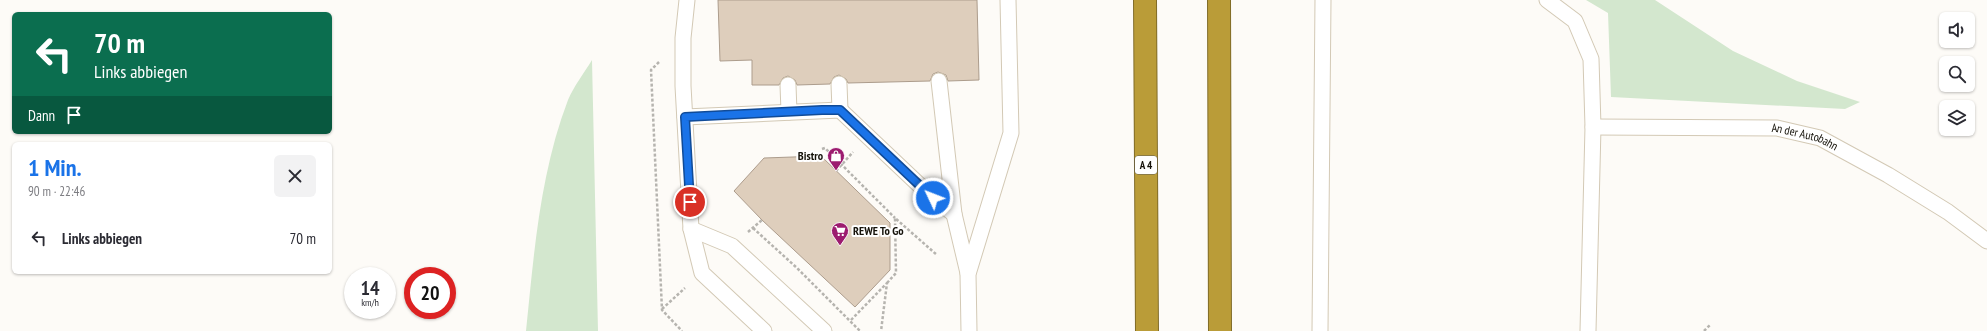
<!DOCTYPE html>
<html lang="de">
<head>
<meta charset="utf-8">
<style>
  body { margin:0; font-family:"PT Sans Narrow",sans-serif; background:#f2f2f3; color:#2b2b33; height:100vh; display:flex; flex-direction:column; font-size:15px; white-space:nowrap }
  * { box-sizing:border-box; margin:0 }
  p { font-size:13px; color:#7c7c81 }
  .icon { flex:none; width:22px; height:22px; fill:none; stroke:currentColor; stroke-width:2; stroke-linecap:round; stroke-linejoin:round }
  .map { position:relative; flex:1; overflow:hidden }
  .drawer { position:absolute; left:12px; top:142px; width:320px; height:132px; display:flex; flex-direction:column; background:#fff; border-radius:6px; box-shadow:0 1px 3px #0004 }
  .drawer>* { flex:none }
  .top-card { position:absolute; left:12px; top:12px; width:320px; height:122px; border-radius:6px; box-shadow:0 1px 3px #0004; background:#0b6e4f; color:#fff; overflow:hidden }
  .fabs { position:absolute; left:1939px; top:12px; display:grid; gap:8px }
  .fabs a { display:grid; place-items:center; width:36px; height:36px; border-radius:6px; background:#fff; box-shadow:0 1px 3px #0004; font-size:20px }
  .speed { position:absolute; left:344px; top:267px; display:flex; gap:8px; font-size:20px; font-weight:700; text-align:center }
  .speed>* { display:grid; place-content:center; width:52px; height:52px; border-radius:50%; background:#fff; box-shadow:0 1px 3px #0004; line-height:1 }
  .speed small { font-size:10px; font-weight:400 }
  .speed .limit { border:6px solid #d22; background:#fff; color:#111 }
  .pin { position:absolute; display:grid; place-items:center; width:34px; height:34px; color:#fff; margin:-17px; border:2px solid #fff; border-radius:50%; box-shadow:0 1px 4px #0007 }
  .me { position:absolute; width:44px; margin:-22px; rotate:313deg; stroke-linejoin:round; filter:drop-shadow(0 0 3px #0008) }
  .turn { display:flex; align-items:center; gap:14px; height:84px; padding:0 16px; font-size:18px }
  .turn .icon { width:52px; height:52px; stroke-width:2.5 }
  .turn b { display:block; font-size:28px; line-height:34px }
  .then { display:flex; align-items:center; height:38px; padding:0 16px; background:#0003; gap:8px; font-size:15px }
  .round { display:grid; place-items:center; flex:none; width:42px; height:42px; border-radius:6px; background:#f2f2f3 }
  .headline { display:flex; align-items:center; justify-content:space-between; height:68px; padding:0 16px }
  h1 { font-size:24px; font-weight:700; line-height:30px; color:#1a73e8 }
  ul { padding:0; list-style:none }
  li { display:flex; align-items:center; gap:12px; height:56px; padding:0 16px }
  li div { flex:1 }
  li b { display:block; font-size:15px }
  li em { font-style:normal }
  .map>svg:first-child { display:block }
  .green { fill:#d3e7ce }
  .building { fill:#decebc; stroke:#ac9c8c }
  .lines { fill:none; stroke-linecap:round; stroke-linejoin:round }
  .lane-casing { stroke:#d3c9b5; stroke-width:17 }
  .highway-casing { stroke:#816c28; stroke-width:24 }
  .path { stroke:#b6b4af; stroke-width:2.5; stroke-dasharray:3 2; stroke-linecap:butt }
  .lane { stroke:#fff; stroke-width:15 }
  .highway { stroke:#ba9c38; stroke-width:22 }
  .route-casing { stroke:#114b97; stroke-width:10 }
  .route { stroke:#1a73e8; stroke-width:7 }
  .labels { text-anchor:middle; stroke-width:4; stroke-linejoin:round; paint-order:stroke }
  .shield { fill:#fff; stroke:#5c5a54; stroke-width:1 }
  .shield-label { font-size:11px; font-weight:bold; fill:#16130b }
  .street-label { font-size:12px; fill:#16130b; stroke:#fff }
  .poi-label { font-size:12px; font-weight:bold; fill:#16130b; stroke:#fff; text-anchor:end }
</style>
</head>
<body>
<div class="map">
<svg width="1987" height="331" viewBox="0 0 1987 331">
  <rect width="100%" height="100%" fill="#fdfbf7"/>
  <g class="green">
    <polygon points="1586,0 1655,0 1733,51 1797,81 1860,102 1845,109 1611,97 1608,13"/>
    <path d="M592,60l6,271h-72c8,-78 14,-158 42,-231 6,-14 16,-27 24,-40z"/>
  </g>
  <g class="building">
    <polygon points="718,0 977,0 979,80 948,81 946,75 938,72 933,74 930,81 848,83 846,79 839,75 834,77 830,84 797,85 795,80 788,76 783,78 779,85 752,85 752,60 720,61"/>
    <polygon points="821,156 890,223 890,270 855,307 762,220 734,191 764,158"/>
  </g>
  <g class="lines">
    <defs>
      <g id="lane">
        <polyline points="687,0 683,38 683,86 691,229 702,273 764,331"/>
        <polyline points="1547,0 1575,21 1591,59 1593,127 1588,331"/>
        <polyline points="939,81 954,214 968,273"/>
        <polyline points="839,84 840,110"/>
        <polyline points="788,85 789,112"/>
        <polyline points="685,117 840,110 933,198 954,214"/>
        <path id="s1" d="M1593,127l184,1 43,10 68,37 60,37 39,29"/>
        <polyline points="691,229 732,246 824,331"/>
        <polyline points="969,331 968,274 1011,133 1008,0"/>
        <polyline points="1320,331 1323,0"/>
      </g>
      <g id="highway">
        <polyline points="1145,0 1147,331"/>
        <polyline points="1219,0 1220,331"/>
      </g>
    </defs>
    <use href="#lane" class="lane-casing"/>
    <use href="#highway" class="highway-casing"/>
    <g class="path">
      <polyline points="659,62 651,70 662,310 682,331"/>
      <polyline points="822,149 825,148 895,218"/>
      <polyline points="836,171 853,152"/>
      <polyline points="753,228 797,268 860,331"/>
      <polyline points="748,232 762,220"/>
      <polyline points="887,283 896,273 895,218 937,255"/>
      <polyline points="662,309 685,288"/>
      <polyline points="851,320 887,283 881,331"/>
      <polyline points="1704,331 1710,325"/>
    </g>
    <use href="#lane" class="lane"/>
    <use href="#highway" class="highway"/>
  </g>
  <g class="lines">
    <defs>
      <polyline id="route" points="690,202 685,117 822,110 840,110 933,198"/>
    </defs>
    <use href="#route" class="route-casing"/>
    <use href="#route" class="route"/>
  </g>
  <defs>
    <symbol id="shop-pin" viewBox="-11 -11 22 30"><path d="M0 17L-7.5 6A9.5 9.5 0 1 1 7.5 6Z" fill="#9c1b6f" stroke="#fff"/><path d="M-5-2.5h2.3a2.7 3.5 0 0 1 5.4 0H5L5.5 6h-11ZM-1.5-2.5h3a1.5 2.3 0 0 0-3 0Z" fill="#fff"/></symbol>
    <symbol id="supermarket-pin" viewBox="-11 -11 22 30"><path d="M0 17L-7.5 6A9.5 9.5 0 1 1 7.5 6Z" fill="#9c1b6f" stroke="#fff"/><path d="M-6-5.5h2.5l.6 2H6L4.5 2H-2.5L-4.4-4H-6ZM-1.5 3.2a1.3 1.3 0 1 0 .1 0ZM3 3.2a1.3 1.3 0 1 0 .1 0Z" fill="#fff"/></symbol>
  </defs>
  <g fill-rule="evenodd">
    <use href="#shop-pin" x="826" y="146" width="20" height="27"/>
    <use href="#supermarket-pin" x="830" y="221" width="20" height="27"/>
  </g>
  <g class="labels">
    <rect class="shield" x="1135" y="156" width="22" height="18" rx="3"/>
    <g class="shield-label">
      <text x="1146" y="169">A 4</text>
    </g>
    <g class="street-label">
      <text dy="4" stroke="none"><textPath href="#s1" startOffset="213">An der Autobahn</textPath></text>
    </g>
    <g class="poi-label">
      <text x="823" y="160">Bistro</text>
      <text x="853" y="235" text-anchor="start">REWE To Go</text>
    </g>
  </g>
</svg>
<div class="fabs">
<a><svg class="icon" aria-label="sound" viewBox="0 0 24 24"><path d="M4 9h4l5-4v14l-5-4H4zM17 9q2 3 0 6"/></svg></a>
<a><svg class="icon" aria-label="search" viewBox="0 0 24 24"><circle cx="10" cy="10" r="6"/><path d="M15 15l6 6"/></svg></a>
<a><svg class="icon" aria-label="layers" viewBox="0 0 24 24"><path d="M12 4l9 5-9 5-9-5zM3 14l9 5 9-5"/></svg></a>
</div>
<div class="speed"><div>14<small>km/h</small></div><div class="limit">20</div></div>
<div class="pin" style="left:690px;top:202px;background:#d93025"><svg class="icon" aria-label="arrive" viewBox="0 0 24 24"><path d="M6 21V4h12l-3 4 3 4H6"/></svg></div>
<svg class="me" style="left:933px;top:198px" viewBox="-20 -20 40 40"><circle r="17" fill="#1a73e8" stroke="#fff" stroke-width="3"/><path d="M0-11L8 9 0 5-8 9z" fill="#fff"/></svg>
<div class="top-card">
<div class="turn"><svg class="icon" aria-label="left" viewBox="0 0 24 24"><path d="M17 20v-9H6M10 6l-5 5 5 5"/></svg><div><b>70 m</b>Links abbiegen</div></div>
<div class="then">Dann<svg class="icon" aria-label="arrive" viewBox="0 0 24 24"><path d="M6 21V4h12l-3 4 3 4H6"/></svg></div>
</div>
<section class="drawer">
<div class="headline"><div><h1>1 Min.</h1><p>90 m · 22:46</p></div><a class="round"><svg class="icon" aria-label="close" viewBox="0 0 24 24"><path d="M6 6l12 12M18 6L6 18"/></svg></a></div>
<ul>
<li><svg class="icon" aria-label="left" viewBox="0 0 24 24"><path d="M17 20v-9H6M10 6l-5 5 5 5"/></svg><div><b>Links abbiegen</b></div><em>70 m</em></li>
</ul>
</section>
</div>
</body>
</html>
